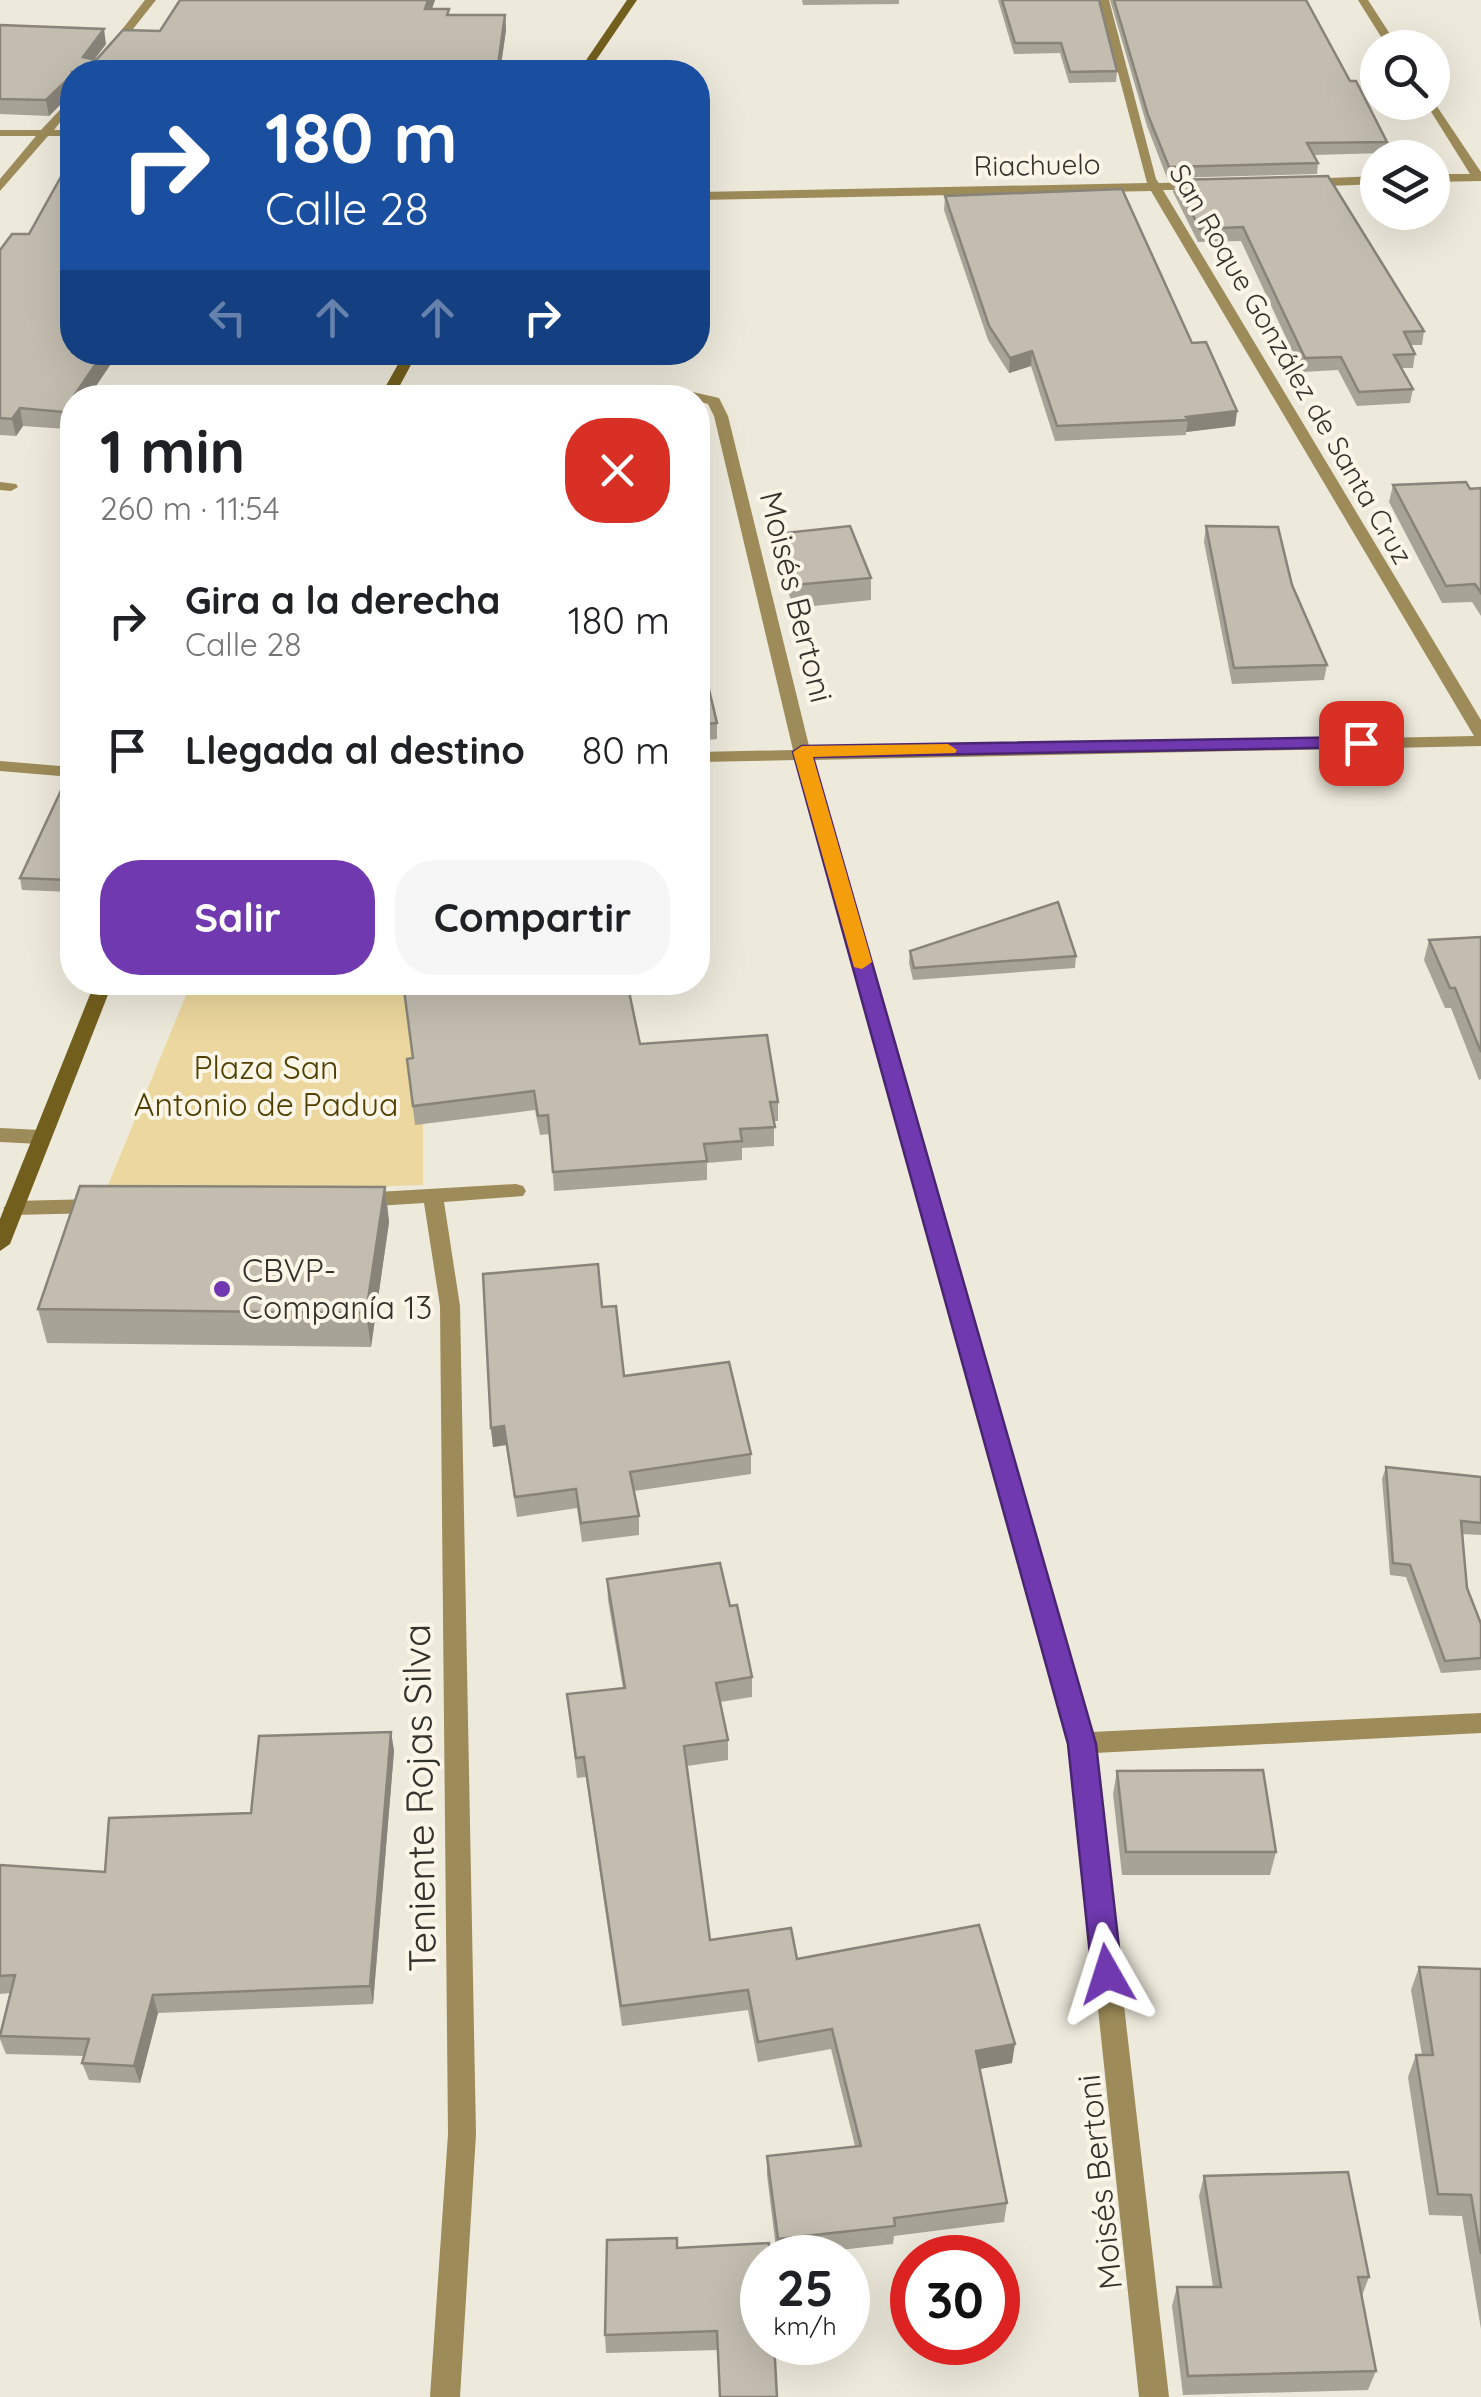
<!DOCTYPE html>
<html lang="es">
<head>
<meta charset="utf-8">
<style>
  body { margin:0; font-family:Quicksand,sans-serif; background:#f6f6f6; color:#202124; height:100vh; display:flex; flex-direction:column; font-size:38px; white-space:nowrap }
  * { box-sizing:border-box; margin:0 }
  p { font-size:32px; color:#757577 }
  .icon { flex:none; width:55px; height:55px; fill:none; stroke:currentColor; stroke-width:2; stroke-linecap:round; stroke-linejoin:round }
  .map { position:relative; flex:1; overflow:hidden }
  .details { position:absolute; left:60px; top:385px; width:650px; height:610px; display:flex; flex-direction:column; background:#fff; border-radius:40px; box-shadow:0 10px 40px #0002 }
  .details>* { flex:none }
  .banner { position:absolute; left:60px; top:60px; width:650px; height:305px; border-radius:40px; box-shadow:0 10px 40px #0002; background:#1a4fa0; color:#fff; overflow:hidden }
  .buttons { position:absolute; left:1360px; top:30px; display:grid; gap:20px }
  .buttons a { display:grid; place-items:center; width:90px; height:90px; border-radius:50%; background:#fff; box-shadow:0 10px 40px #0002; font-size:50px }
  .speed { position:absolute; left:740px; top:2235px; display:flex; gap:20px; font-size:50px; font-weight:700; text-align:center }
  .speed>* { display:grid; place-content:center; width:130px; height:130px; border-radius:50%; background:#fff; box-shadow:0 10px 40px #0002; line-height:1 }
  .speed small { font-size:25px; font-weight:400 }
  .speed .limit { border:15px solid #d22; background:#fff; color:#111 }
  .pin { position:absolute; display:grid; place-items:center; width:85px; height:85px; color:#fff; margin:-42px; border-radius:20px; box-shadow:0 5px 15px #0006 }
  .me { position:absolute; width:110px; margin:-55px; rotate:354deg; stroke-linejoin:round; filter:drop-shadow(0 0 8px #0008) }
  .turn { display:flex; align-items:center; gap:35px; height:210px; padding:0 40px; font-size:45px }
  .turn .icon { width:130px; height:130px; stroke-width:2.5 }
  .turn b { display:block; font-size:70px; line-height:85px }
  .lanes { display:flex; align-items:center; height:95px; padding:0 40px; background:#0003; justify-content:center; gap:50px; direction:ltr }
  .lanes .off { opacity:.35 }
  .round { display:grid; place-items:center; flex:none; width:105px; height:105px; border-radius:40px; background:#f6f6f6 }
  .head { display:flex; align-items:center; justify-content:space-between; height:170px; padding:0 40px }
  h1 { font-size:60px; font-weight:700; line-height:75px }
  .cta { display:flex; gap:20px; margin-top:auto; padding:20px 40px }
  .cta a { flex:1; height:115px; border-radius:40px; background:#7039af; color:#fff; font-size:40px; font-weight:700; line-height:115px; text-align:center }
  .cta a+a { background:#f6f6f6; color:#202124 }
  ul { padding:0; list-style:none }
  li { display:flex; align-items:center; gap:30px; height:130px; padding:0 40px }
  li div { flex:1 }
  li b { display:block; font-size:38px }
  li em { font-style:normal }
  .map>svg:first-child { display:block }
  .green { fill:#ecd89e }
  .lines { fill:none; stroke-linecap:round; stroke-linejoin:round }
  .lane { fill:#9d8b59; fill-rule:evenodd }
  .street { fill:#9d8b59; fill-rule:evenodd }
  .secondary { fill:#735f1d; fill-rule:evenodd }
  .wall { fill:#a7a396 }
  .shaded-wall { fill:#88847a }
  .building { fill:#c2bdaf; stroke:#88847a; stroke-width:2.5 }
  .route { fill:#7039af; stroke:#492572; stroke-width:2.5 }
  .slow { fill:#f59e0b }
  .poi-dot { fill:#7039af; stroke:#fbf6e8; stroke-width:4 }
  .labels { text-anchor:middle; stroke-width:8; stroke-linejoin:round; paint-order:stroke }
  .far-street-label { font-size:28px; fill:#34322d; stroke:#fbf6e8 }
  .street-label { font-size:32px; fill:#34322d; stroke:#fbf6e8 }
  .park-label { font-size:32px; fill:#524000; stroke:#fbf6e8 }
  .poi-label { font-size:32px; fill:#34322d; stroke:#fbf6e8; text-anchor:start }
  .near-street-label { font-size:38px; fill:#34322d; stroke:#fbf6e8 }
</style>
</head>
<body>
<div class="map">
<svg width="1481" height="2397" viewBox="0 0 1481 2397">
  <rect width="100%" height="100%" fill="#ede9db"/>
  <polygon class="green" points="191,983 423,983 423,1185 104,1195"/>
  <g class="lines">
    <polygon class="lane" points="0,482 16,484 18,487 11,491 0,490"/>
    <g class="street">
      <polygon points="145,0 156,0 99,72 89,72"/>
      <polygon points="1099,0 1109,0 1156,179 1159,183 1200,182 1206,186 1200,190 1163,190 1481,720 1481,746 812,760 1091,1732 1481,1713 1481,1733 1095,1753 1169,2397 1139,2397 1070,1743 796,760 698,762 698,752 793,750 714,416 708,404 698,401 698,398 518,398 524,394 684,390 719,398 728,416 810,750 1474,736 1151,191 698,200 698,192 1147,183"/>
      <polygon points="1358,0 1368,0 1399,48 1388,48"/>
      <polygon points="72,97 72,107 54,130 72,130 72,136 48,136 0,191 0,179 36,136 0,136 0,130 41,130"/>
      <polygon points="1432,99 1481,172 1481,181 1432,182 1432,174 1470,174 1425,102 1432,102"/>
      <polygon points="1378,176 1378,184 1304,187 1298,183 1304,179"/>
      <polygon points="0,761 72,767 72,777 0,771"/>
      <polygon points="0,1128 40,1130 50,1137 40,1144 0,1142"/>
      <polygon points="516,1184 523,1186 526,1191 523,1196 444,1202 460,1306 476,2134 460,2397 430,2397 448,2134 440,1306 424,1203 360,1207 350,1200 360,1193"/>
      <polygon points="96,1199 106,1206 96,1213 13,1215 3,1208 13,1201"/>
    </g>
    <g class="secondary">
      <polygon points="627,0 637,0 588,72 578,72"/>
      <polygon points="405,352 418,352 393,398 379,398"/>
      <polygon points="95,982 113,982 10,1244 0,1251 0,1219"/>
    </g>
  </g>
  <g class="wall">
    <polygon points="180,0 435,0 432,9 449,15 505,15 506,30 500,72 72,72 72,117 69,117 66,101 71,94 49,116 0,114 0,25 106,44 94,60 96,60 160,31"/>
    <polygon points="802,0 899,0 899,4 803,5"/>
    <polygon points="998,0 1099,0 1117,71 1116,82 1069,83 1060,53 1014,54"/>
    <polygon points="1110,0 1306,0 1350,81 1387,142 1385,153 1314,155 1318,163 1317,174 1167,178 1147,126"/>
    <polygon points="72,157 67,429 23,426 16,436 0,435 0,250 29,234"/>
    <polygon points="1175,180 1424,331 1422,345 1411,345 1415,354 1413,368 1401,368 1413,389 1410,403 1357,406 1338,370 1302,372 1241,241 1198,242 1173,192"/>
    <polygon points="945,196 1192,343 1237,411 1235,426 1186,432 1186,435 1055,441 1031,366 1009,373 988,340 944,210"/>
    <polygon points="1393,485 1481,488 1481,616 1472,602 1442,603 1389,502"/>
    <polygon points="1206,526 1292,585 1327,665 1324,680 1232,684 1204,542"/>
    <polygon points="775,534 871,578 871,600 794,608 775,556"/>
    <polygon points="698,656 717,723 717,739 698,741"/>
    <polygon points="72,767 71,892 22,890 20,878"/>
    <polygon points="1481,937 1481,1079 1479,1080 1451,1008 1445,1008 1424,960 1429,940"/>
    <polygon points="910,951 1076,956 1075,968 913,980 909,963"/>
    <polygon points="407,1059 778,1102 778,1121 774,1121 774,1146 742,1148 742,1160 707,1163 707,1180 554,1191 550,1134 540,1135 535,1110 415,1125"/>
    <polygon points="385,1187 389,1222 371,1347 47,1343 38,1309"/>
    <polygon points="602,1307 624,1376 751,1454 751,1474 634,1491 639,1516 639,1535 582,1542 577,1508 517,1517 506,1445 493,1447 491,1428"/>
    <polygon points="1386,1467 1481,1477 1481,1535 1462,1534 1467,1588 1481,1624 1481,1670 1441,1673 1406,1577 1390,1575 1382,1479"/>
    <polygon points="607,1579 730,1606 752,1677 752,1697 720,1702 728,1740 728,1760 687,1766 710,1940 797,1959 1012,2063 980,2069 1007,2203 1004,2222 894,2236 893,2244 777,2257 767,2175 767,2156 855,2146 831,2049 758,2062 748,2010 622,2026 586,1777 577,1778 567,1694 623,1688 608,1600"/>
    <polygon points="391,1732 394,1751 373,2004 158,2013 140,2083 89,2080 82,2063 84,2056 6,2054 0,2039 0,2031 10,1993 0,1994 0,1865 105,1872 251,1813"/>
    <polygon points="1117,1771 1276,1852 1270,1875 1122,1875 1113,1794"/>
    <polygon points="1419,1967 1481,1969 1481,2329 1462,2216 1429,2215 1408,2077 1416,2055 1422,2055 1411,1990"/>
    <polygon points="1204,2176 1369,2277 1362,2296 1376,2371 1368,2390 1183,2395 1172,2306 1177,2287 1213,2287 1199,2196"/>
    <polygon points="677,2248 777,2397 718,2350 606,2353 605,2335"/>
  </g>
  <g class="shaded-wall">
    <polygon points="428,0 435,0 426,24 425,9"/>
    <polygon points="505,15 506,30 500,72 497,72"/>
    <polygon points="104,29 106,44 85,72 83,57"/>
    <polygon points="69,78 72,93 49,116 46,100"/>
    <polygon points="1032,351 1031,366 1009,373 1010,358"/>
    <polygon points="104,352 119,352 88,398 73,398"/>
    <polygon points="72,398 72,421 67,429 63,412"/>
    <polygon points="20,408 23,426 16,436 12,419"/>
    <polygon points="1237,411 1235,426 1186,432 1188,420 1186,417"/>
    <polygon points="72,871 72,889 71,892 68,880"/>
    <polygon points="385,1187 389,1222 371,1347 366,1313"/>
    <polygon points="504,1426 506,1445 493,1447 491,1428"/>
    <polygon points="391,1732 394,1751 373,2004 370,1986"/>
    <polygon points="153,1995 158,2013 140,2083 134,2066"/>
    <polygon points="1015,2044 1012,2063 974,2070 976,2051"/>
  </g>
  <g class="building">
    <polygon points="180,0 428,0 425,9 449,9 447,15 505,15 497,72 360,72 268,69 267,72 72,72 72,90 69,78 46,100 0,99 0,25 104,29 83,57 96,60 123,30 160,31"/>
    <polygon points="1002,0 1099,0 1117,71 1070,72 1061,43 1015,43"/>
    <polygon points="1114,0 1306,0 1350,81 1356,81 1387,142 1307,143 1318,163 1169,167 1148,115"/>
    <polygon points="72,157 72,352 104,352 63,412 20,408 12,419 0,418 0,250 12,234 29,234"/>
    <polygon points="1328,176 1424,331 1404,332 1415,354 1394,355 1413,389 1359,392 1341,357 1305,358 1243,227 1200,229 1175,180"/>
    <polygon points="1122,189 1192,343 1206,342 1237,411 1186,417 1188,420 1057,426 1032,351 1010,358 989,326 945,196"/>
    <polygon points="1466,482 1470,489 1481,488 1481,593 1475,584 1446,586 1393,485"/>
    <polygon points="850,526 871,578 794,585 775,534"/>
    <polygon points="1206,526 1278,527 1292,585 1327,665 1234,668"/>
    <polygon points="698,656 701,656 717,723 698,725"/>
    <polygon points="72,767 72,871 68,880 20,878"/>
    <polygon points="1058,902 1076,956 914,968 910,951"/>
    <polygon points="1481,937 1481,1052 1455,988 1450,988 1429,940"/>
    <polygon points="403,982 627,982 640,1044 767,1035 778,1102 770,1102 775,1127 740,1129 742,1141 704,1144 707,1161 553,1172 548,1115 538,1116 534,1091 413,1106 407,1059 413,1058"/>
    <polygon points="80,1186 385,1187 366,1313 38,1309"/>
    <polygon points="598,1264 602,1307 616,1306 624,1376 729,1362 751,1454 630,1472 639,1516 581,1523 576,1489 515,1497 504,1426 491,1428 483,1274"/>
    <polygon points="1386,1467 1481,1477 1481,1523 1461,1521 1467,1588 1481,1624 1481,1658 1445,1661 1410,1565 1393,1563"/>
    <polygon points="720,1563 730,1606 737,1605 752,1677 716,1683 728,1740 684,1746 710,1940 791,1928 797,1959 979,1925 1015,2044 976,2051 1007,2203 894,2218 895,2226 778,2239 767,2156 861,2146 832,2029 758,2042 748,1990 621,2006 584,1757 576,1758 567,1694 625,1688 607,1579"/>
    <polygon points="391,1732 370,1986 153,1995 134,2066 82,2063 89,2039 0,2036 15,1975 0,1976 0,1865 105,1872 109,1818 251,1813 259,1736"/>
    <polygon points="1263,1770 1276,1852 1126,1852 1117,1771"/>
    <polygon points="1419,1967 1481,1969 1481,2254 1471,2195 1438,2194 1416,2055 1433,2055"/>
    <polygon points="1348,2172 1369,2277 1358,2277 1376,2371 1188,2376 1177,2287 1221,2287 1204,2176"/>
    <polygon points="677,2238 677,2248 769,2243 770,2258 762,2258 762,2342 774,2342 777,2397 720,2397 717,2331 605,2335 607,2240"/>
  </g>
  <polygon class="route" points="1361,737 1368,739 1368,747 813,757 1096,1744 1122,1974 1118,1984 1107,1988 1097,1984 1092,1974 1068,1744 793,752 802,746"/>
  <polygon class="slow" points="948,744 957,750 955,753 813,757 872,962 862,969 854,967 793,752 802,746"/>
  <circle class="poi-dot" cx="222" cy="1289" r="10"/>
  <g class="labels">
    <g class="far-street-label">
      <text transform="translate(1037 165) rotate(-1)" y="10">Riachuelo</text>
      <text transform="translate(1291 364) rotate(60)" y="10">San Roque González de Santa Cruz</text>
    </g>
    <g class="street-label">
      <text transform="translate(796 597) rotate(76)" y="11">Moisés Bertoni</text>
      <text transform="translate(1100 2182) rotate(-96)" y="11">Moisés Bertoni</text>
    </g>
    <g class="park-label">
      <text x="266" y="1079">Plaza San<tspan x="266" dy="37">Antonio de Padua</tspan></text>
    </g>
    <g class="poi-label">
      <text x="242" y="1282">CBVP-<tspan x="242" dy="37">Companía 13</tspan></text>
    </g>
    <g class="near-street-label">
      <text transform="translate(420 1798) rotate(-91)" y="13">Teniente Rojas Silva</text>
    </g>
  </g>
</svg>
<div class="buttons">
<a><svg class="icon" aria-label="search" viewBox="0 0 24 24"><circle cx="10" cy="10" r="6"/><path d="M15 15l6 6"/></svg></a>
<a><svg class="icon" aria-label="layers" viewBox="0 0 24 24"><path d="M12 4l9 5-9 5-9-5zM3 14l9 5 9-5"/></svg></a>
</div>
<div class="speed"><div>25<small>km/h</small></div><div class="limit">30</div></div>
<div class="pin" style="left:1361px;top:743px;background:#d93025"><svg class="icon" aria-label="arrive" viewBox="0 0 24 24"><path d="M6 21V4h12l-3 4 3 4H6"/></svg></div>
<svg class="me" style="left:1107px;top:1974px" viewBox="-20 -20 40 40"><path d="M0-17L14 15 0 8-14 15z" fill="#7039af" stroke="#fff" stroke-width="4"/></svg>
<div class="banner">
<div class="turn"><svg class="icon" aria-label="right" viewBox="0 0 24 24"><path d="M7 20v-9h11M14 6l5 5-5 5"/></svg><div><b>180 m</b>Calle 28</div></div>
<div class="lanes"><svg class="icon off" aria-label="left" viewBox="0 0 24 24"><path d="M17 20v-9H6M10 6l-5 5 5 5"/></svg><svg class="icon off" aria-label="ahead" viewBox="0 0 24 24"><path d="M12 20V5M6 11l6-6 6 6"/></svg><svg class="icon off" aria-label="ahead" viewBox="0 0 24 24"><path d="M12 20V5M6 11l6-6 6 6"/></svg><svg class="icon" aria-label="right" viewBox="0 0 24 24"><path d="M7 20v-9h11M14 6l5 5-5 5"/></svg></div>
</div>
<section class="details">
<div class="head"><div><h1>1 min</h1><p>260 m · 11:54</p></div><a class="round" style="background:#d93025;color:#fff"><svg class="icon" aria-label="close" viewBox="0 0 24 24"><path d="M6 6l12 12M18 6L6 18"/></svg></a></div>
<ul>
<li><svg class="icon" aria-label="right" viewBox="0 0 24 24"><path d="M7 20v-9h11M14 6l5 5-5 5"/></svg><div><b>Gira a la derecha</b><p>Calle 28</p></div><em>180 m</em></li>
<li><svg class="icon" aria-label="arrive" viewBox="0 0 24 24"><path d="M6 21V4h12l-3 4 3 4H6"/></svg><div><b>Llegada al destino</b></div><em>80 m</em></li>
</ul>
<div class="cta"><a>Salir</a><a>Compartir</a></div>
</section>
</div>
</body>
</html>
